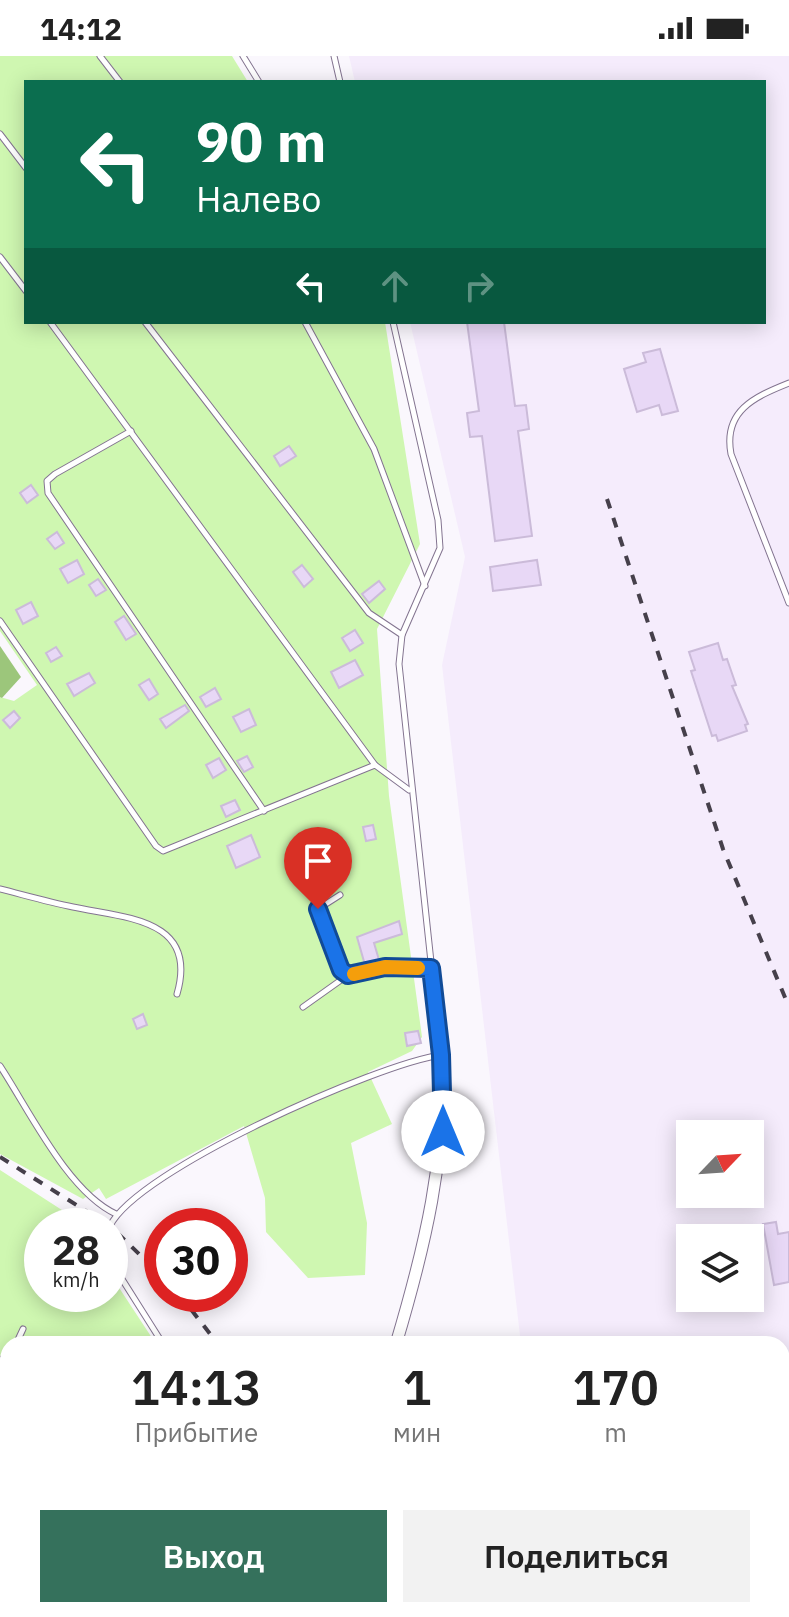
<!DOCTYPE html>
<html lang="ru">
<head>
<meta charset="utf-8">
<style>
  body { margin:0; font-family:"IBM Plex Sans",sans-serif; background:#f2f2f2; color:#222; height:100vh; display:flex; flex-direction:column; font-size:30px; white-space:nowrap }
  * { box-sizing:border-box; margin:0 }
  p { font-size:26px; color:#767676 }
  .icon { flex:none; width:44px; height:44px; fill:none; stroke:currentColor; stroke-width:2; stroke-linecap:round; stroke-linejoin:round }
  .map { position:relative; flex:1; overflow:hidden }
  .drawer { position:absolute; left:0px; top:1280px; width:790px; height:282px; display:flex; flex-direction:column; background:#fff; border-radius:24px 24px 0 0; box-shadow:0 4px 20px #0003 }
  .drawer>* { flex:none }
  .hud { position:absolute; left:24px; top:24px; width:742px; height:244px; border-radius:0px; box-shadow:0 4px 20px #0003; background:#0b6e4f; color:#fff; overflow:hidden }
  .needle { width:52px; rotate:65deg }
  .fabs { position:absolute; left:676px; top:1064px; display:grid; gap:16px }
  .fabs a { display:grid; place-items:center; width:88px; height:88px; border-radius:0px; background:#fff; box-shadow:0 4px 20px #0003; font-size:40px }
  .speed { position:absolute; left:24px; top:1152px; display:flex; gap:16px; font-size:40px; font-weight:700; text-align:center }
  .speed>* { display:grid; place-content:center; width:104px; height:104px; border-radius:50%; background:#fff; box-shadow:0 4px 20px #0003; line-height:1 }
  .speed small { font-size:20px; font-weight:400 }
  .speed .limit { border:12px solid #d22; background:#fff; color:#111 }
  .pin { position:absolute; display:grid; place-items:center; width:68px; height:68px; color:#fff; margin:-82px -34px; border-radius:50% 50% 50% 0; rotate:-45deg; box-shadow:0 0 8px #0007 }
  .pin .icon { rotate:45deg }
  .me { position:absolute; width:88px; margin:-44px; rotate:0deg; stroke-linejoin:round; filter:drop-shadow(0 0 6px #0008) }
  .turn { display:flex; align-items:center; gap:28px; height:168px; padding:0 40px; font-size:36px }
  .turn .icon { width:104px; height:104px; stroke-width:2.5 }
  .turn b { display:block; font-size:56px; line-height:68px }
  .lanes { display:flex; align-items:center; height:76px; padding:0 40px; background:#0003; justify-content:center; gap:40px; direction:ltr }
  .lanes .off { opacity:.35 }
  .eta { display:flex; justify-content:space-evenly; align-items:center; height:136px; text-align:center }
  .eta b { font-size:48px; font-weight:600; line-height:56px }
  .action { display:flex; gap:16px; margin-top:auto; padding:16px 40px }
  .action a { flex:1; height:92px; border-radius:0px; background:#35715c; color:#fff; font-size:32px; font-weight:600; line-height:92px; text-align:center }
  .action a+a { background:#f2f2f2; color:#222 }
  .status { display:flex; justify-content:space-between; align-items:center; height:56px; padding:0 40px; background:#fff; direction:ltr }
  .status svg { height:22px; fill:currentColor }
  .map>svg:first-child { display:block }
  .built { fill:#f5ecfc; fill-rule:evenodd }
  .green { fill:#cff7b1 }
  .forest { fill:#9cc67b }
  .building { fill:#e8d8f6; stroke:#cbbbd9; stroke-width:2 }
  .lines { fill:none; stroke-linecap:round; stroke-linejoin:round }
  .service-casing { stroke:#837490; stroke-width:7 }
  .minor-casing { stroke:#837490; stroke-width:13 }
  .service { stroke:#fff; stroke-width:5 }
  .minor { stroke:#fff; stroke-width:11 }
  .rail { stroke:#46404b; stroke-width:4; stroke-dasharray:10 10; stroke-linecap:butt }
  .route-casing { stroke:#114b97; stroke-width:20 }
  .route { stroke:#1a73e8; stroke-width:14 }
  .slow { stroke:#f59e0b; stroke-width:14 }
</style>
</head>
<body>
<div class="status"><b>14:12</b><svg viewBox="0 0 49 12"><path d="M0 12V9h3v3zM5 12V6h3v6zM10 12V3h3v9zM15 12V0h3v12zM26 1h20v11H26zM47 4h2v5h-2z"/></svg></div>
<div class="map">
<svg width="789" height="1561" viewBox="0 0 789 1561">
  <rect width="100%" height="100%" fill="#faf7fd"/>
  <path class="built" d="M349,0h440v1561h-161l-3,-7h157v-266h-261l-79,-679 23,-108 -55,-235h354v-240h-409zM690,1078h60v60h-60zM690,1182h60v60h-60z"/>
  <g class="green">
    <polygon points="0,0 232,0 248,26 26,26 26,266 385,266 420,488 377,573 389,740 422,981 412,995 368,1016 392,1068 351,1087 367,1167 365,1219 308,1222 266,1176 265,1142 244,1070 106,1143 99,1132 83,1143 0,1098 0,641 14,645 37,629 0,575"/>
    <polygon points="0,1114 65,1156 68,1170 42,1170 42,1238 110,1238 110,1218 156,1288 8,1288 8,1554 167,1554 151,1561 0,1561"/>
    <polygon points="218,1554 314,1554 318,1561 201,1561"/>
  </g>
  <polygon class="forest" points="0,590 21,621 2,642 0,641"/>
  <g class="building">
    <polygon points="467,266 504,266 515,350 526,349 529,373 518,375 532,480 495,485 482,380 470,381 467,357 479,355"/>
    <polygon points="660,293 678,355 662,359 659,349 637,356 624,313 646,306 643,297"/>
    <polygon points="289,390 296,400 280,410 274,400"/>
    <polygon points="31,429 38,439 27,447 20,437"/>
    <polygon points="57,476 64,487 55,493 47,483"/>
    <polygon points="77,504 84,518 68,527 60,513"/>
    <polygon points="537,504 541,529 493,535 490,511"/>
    <polygon points="302,509 313,523 304,531 293,516"/>
    <polygon points="98,523 106,534 96,540 89,529"/>
    <polygon points="379,525 385,533 369,547 362,538"/>
    <polygon points="31,546 38,560 23,568 16,554"/>
    <polygon points="124,560 136,578 126,584 115,566"/>
    <polygon points="355,574 363,587 350,595 342,582"/>
    <polygon points="718,587 723,604 727,603 736,629 732,630 748,668 745,669 747,675 718,685 716,679 712,680 691,615 695,614 689,596"/>
    <polygon points="56,591 62,600 51,606 46,597"/>
    <polygon points="355,604 363,619 339,632 331,616"/>
    <polygon points="89,617 95,627 74,640 67,628"/>
    <polygon points="149,623 158,638 149,644 139,629"/>
    <polygon points="215,632 221,643 206,651 200,641"/>
    <polygon points="185,649 189,655 166,672 160,663"/>
    <polygon points="249,653 256,669 241,676 233,661"/>
    <polygon points="14,655 20,662 10,672 3,664"/>
    <polygon points="247,700 253,711 244,716 237,705"/>
    <polygon points="219,702 226,714 213,722 206,709"/>
    <polygon points="235,744 240,754 226,761 221,750"/>
    <polygon points="373,769 376,783 366,785 363,771"/>
    <polygon points="251,779 260,801 236,812 227,790"/>
    <polygon points="399,865 402,878 374,887 379,904 365,909 357,881"/>
    <polygon points="143,958 147,969 137,973 133,963"/>
    <polygon points="418,975 421,987 407,990 405,977"/>
    <polygon points="776,1166 778,1178 789,1176 789,1226 774,1229 763,1168"/>
  </g>
  <g class="lines">
    <defs>
      <g id="service">
        <polyline points="100,0 120,26"/>
        <polyline points="243,0 259,26"/>
        <polyline points="334,0 340,26"/>
        <polyline points="0,78 26,112"/>
        <polyline points="0,201 26,235"/>
        <polyline points="50,266 375,709"/>
        <polyline points="145,266 369,557 402,579"/>
        <polyline points="305,266 374,393 425,530"/>
        <path d="M789,327c-35,14 -66,28 -58,71l58,149"/>
        <polyline points="131,375 55,418 47,425 48,437 264,755"/>
        <polyline points="0,565 156,790 163,795 375,709 409,734"/>
        <path d="M0,833c24,6 48,13 73,18 51,11 126,11 104,87"/>
        <polyline points="340,839 318,853 341,914 348,919 385,911 431,912"/>
        <polyline points="303,951 348,919"/>
        <path d="M0,1010c29,44 68,126 116,148"/>
        <path d="M110,1170c27,-56 267,-162 331,-171l-42,-391 3,-29 38,-87 -2,-28 -45,-198"/>
        <polyline points="110,1191 115,1212 163,1288"/>
        <polyline points="16,1288 23,1273"/>
        <polyline points="0,1305 8,1298"/>
        <polyline points="0,1347 8,1355"/>
        <polyline points="0,1467 8,1459"/>
        <polyline points="0,1535 8,1543"/>
        <polyline points="19,1554 26,1561"/>
        <polyline points="325,1554 330,1561"/>
        <polyline points="139,1561 139,1554"/>
      </g>
      <g id="minor">
        <path d="M396,1288c28,-94 52,-190 45,-289"/>
        <polyline points="178,1561 195,1554"/>
      </g>
    </defs>
    <use href="#service" class="service-casing"/>
    <use href="#minor" class="minor-casing"/>
    <use href="#service" class="service"/>
    <use href="#minor" class="minor"/>
    <g class="rail">
      <polyline points="607,443 723,793 789,951"/>
      <polyline points="0,1101 110,1170 162,1220"/>
      <polyline points="179,1238 218,1288"/>
      <polyline points="394,1554 399,1561"/>
    </g>
  </g>
  <g class="lines">
    <defs>
      <polyline id="route" points="318,853 341,914 348,919 385,911 431,912 441,999 443,1076"/>
    </defs>
    <use href="#route" class="route-casing"/>
    <use href="#route" class="route"/>
    <polyline class="slow" points="354,918 385,911 418,912"/>
  </g>
</svg>
<div class="fabs">
<a><svg class="needle" viewBox="-14 -14 28 28"><path d="M0-13l5 13h-10z" fill="#e53935"/><path d="M0 13l5-13h-10z" fill="#767676"/></svg></a>
<a><svg class="icon" aria-label="layers" viewBox="0 0 24 24"><path d="M12 4l9 5-9 5-9-5zM3 14l9 5 9-5"/></svg></a>
</div>
<div class="speed"><div>28<small>km/h</small></div><div class="limit">30</div></div>
<div class="pin" style="left:318px;top:853px;background:#d93025"><svg class="icon" aria-label="arrive" viewBox="0 0 24 24"><path d="M6 21V4h12l-3 4 3 4H6"/></svg></div>
<svg class="me" style="left:443px;top:1076px" viewBox="-20 -20 40 40"><circle r="19" fill="#fff"/><path d="M0-13L10 11 0 6-10 11z" fill="#1a73e8"/></svg>
<div class="hud">
<div class="turn"><svg class="icon" aria-label="left" viewBox="0 0 24 24"><path d="M17 20v-9H6M10 6l-5 5 5 5"/></svg><div><b>90 m</b>Налево</div></div>
<div class="lanes"><svg class="icon" aria-label="left" viewBox="0 0 24 24"><path d="M17 20v-9H6M10 6l-5 5 5 5"/></svg><svg class="icon off" aria-label="ahead" viewBox="0 0 24 24"><path d="M12 20V5M6 11l6-6 6 6"/></svg><svg class="icon off" aria-label="right" viewBox="0 0 24 24"><path d="M7 20v-9h11M14 6l5 5-5 5"/></svg></div>
</div>
<section class="drawer">
<div class="eta">
<div><b>14:13</b><p>Прибытие</p></div>
<div><b>1</b><p>мин</p></div>
<div><b>170</b><p>m</p></div>
</div>
<div class="action"><a>Выход</a><a>Поделиться</a></div>
</section>
</div>
</body>
</html>
